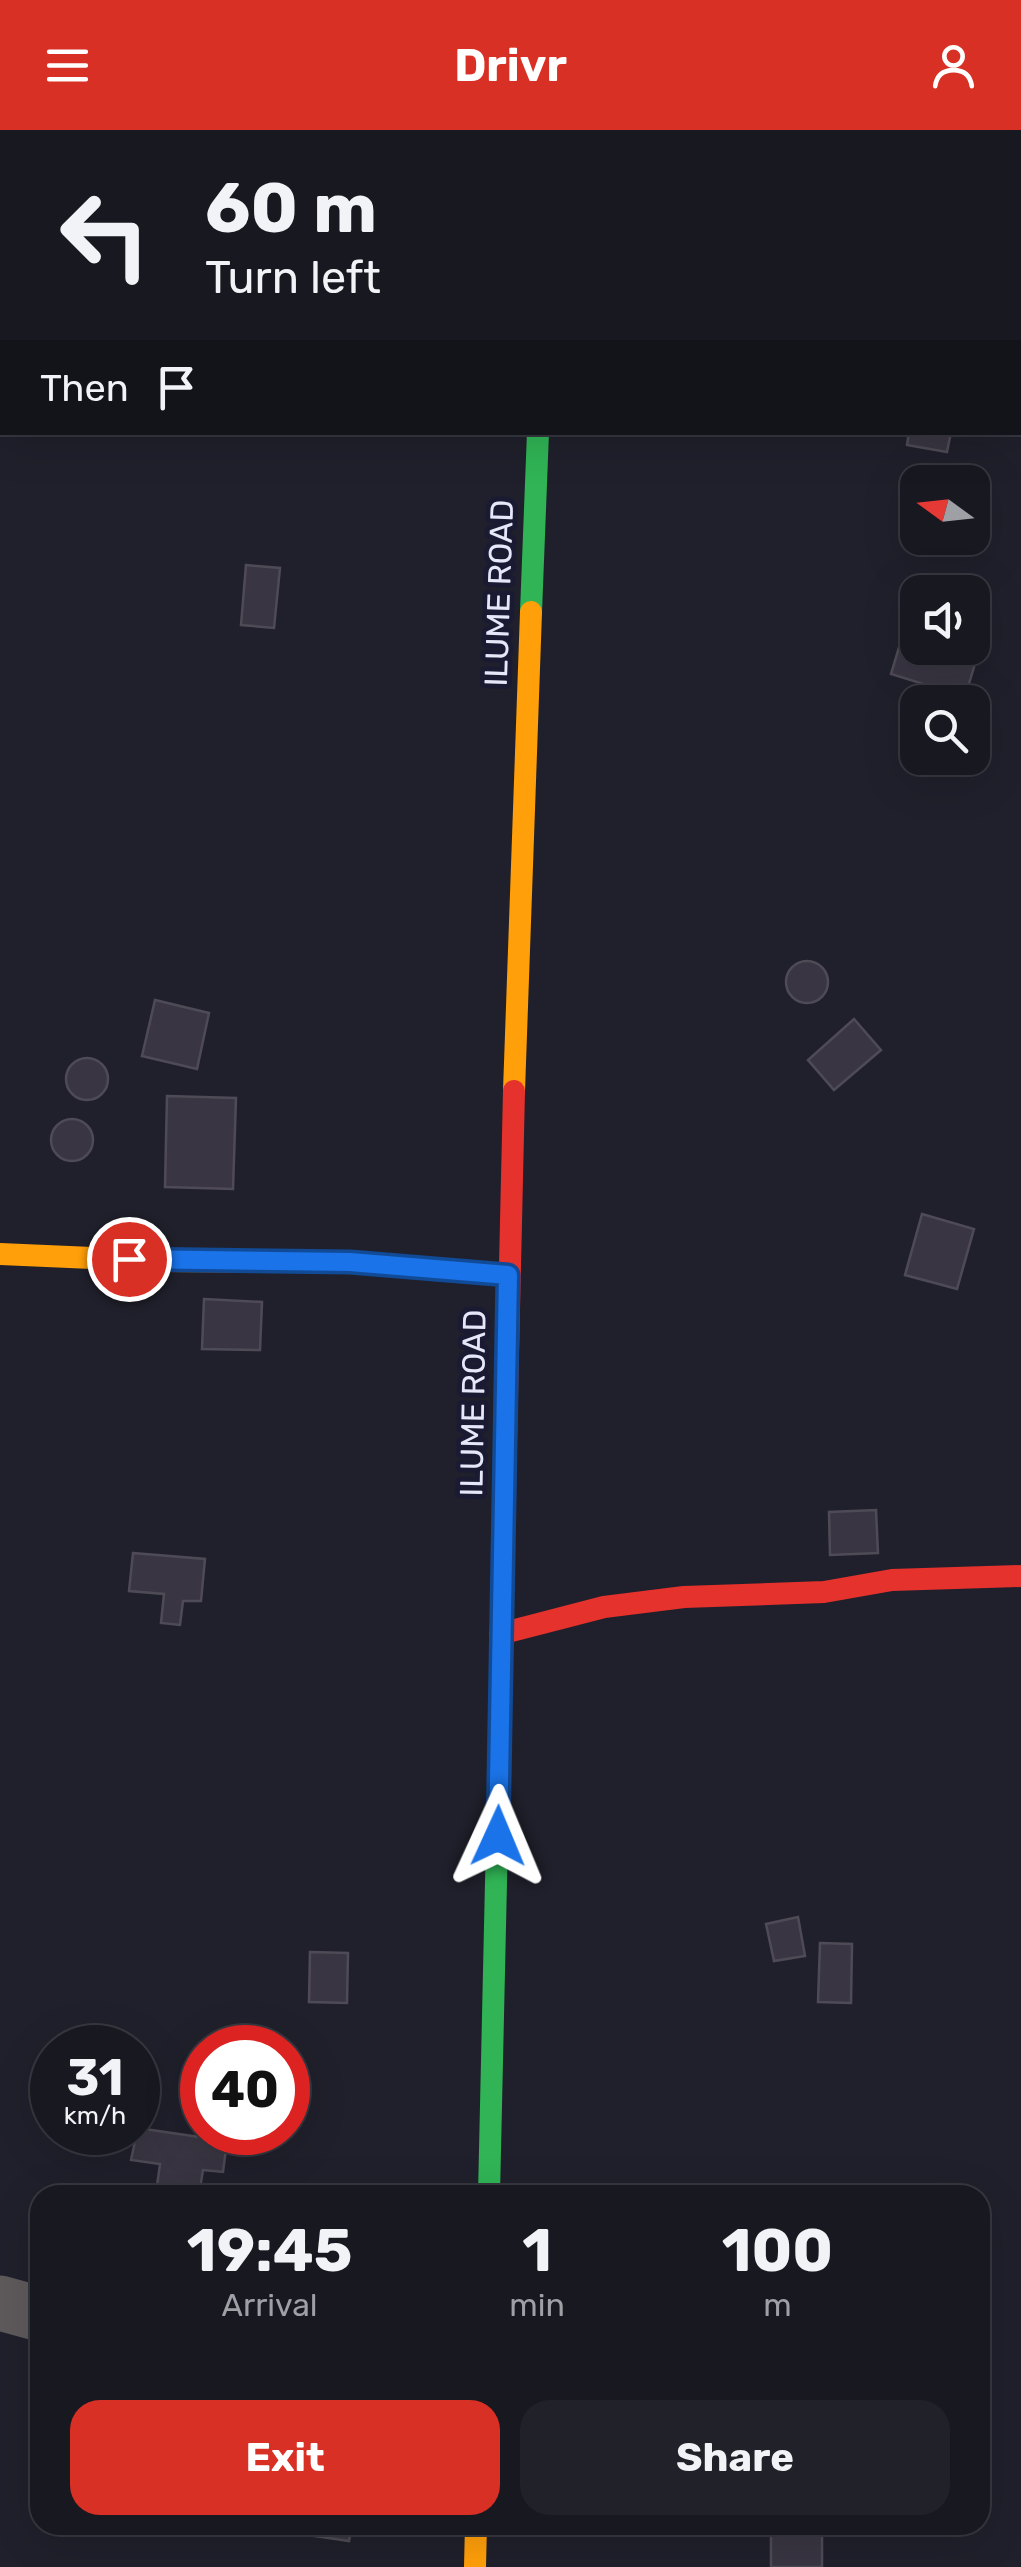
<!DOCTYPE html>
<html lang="en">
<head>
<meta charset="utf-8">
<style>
  body { margin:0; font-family:Rubik,sans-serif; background:#21212a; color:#f1f3f6; height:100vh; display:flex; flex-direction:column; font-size:38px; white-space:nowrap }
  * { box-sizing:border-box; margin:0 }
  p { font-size:32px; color:#9fa0a5 }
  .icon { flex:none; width:55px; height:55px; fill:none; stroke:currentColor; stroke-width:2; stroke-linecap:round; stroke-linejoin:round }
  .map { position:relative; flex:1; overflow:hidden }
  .sheet { position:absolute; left:30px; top:2055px; width:960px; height:350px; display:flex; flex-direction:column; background:#181821; border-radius:30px; box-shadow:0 10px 40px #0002,0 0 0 2px #36373f }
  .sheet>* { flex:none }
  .hud { position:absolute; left:0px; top:0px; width:1022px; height:305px; box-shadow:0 10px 40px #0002,0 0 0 2px #36373f; background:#181821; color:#f1f3f6; overflow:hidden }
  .needle { width:65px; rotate:285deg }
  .buttons { position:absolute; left:900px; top:335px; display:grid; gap:20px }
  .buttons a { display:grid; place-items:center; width:90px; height:90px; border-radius:20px; background:#181821; box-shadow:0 10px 40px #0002,0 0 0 2px #36373f; font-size:50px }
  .speed { position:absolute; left:30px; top:1895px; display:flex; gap:20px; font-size:50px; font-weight:700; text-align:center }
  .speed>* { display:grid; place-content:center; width:130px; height:130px; border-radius:50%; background:#181821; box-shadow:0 10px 40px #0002,0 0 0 2px #36373f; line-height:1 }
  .speed small { font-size:25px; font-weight:400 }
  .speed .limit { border:15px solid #d22; background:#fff; color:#111 }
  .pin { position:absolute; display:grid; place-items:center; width:85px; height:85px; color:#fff; margin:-42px; border:5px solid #fff; border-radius:50%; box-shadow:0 2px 10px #0007 }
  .me { position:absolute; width:110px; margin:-55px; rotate:1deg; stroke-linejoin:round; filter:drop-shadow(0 0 8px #0008) }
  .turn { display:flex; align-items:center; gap:35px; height:210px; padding:0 40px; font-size:45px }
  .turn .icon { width:130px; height:130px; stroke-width:2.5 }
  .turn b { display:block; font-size:70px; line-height:85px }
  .then { display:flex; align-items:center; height:95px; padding:0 40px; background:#0003; gap:20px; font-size:38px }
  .eta { display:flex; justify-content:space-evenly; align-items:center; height:170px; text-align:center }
  .eta b { font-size:60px; font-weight:700; line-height:70px }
  .button { display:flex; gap:20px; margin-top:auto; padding:20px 40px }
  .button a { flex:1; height:115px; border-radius:30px; background:#d93025; color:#fff; font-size:40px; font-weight:700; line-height:115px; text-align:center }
  .button a+a { background:#21212a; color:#f1f3f6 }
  header { display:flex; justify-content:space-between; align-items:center; height:130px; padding:0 40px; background:#d93025; color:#fff; font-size:45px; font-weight:700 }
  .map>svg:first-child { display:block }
  .building { fill:#393542; stroke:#4f4b56; stroke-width:2.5 }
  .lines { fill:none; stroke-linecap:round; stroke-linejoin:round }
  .street { stroke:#5e5a5c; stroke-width:55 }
  .fast { stroke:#30b455; stroke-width:22 }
  .slow { stroke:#ff9f0a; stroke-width:22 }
  .jam { stroke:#e5322d; stroke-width:22 }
  .route-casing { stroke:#114b97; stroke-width:25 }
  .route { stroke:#1a73e8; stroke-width:18 }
  .labels { text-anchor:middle; stroke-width:10; stroke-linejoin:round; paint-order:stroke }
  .street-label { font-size:32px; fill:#e6e8f9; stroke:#1a1b32 }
</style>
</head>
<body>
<header><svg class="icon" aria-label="menu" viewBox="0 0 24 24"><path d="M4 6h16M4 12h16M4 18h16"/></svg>Drivr<svg class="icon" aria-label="person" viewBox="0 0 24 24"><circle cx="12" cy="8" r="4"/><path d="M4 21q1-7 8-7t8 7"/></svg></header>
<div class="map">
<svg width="1021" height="2437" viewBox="0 0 1021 2437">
  <rect width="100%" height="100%" fill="#20202c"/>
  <g class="building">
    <polygon points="909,302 951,302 947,322 907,315"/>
    <polygon points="246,435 280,438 274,498 241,495"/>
    <polygon points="910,481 918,484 918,518 972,518 972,501 984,504 965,567 891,544"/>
    <circle cx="807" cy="852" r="21"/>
    <polygon points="155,870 209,883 197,939 142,926"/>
    <polygon points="854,889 881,920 834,960 808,930"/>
    <circle cx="87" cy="949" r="21"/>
    <polygon points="167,966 236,968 233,1059 165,1057"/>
    <circle cx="72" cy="1010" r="21"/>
    <polygon points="922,1084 974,1099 957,1159 905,1145"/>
    <polygon points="204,1169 262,1172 260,1220 202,1219"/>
    <polygon points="876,1380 878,1423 830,1425 829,1382"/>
    <polygon points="133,1423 205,1429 201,1471 183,1471 180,1495 161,1493 164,1464 129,1461"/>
    <polygon points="798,1787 805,1826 774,1831 766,1794"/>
    <polygon points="820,1813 852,1814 851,1873 818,1872"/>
    <polygon points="310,1822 348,1823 347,1873 309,1872"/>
    <polygon points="138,1998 227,2011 223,2042 203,2040 199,2065 156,2063 160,2034 131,2030"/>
    <polygon points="267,2395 352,2395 349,2411 266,2399"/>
    <rect x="771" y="2395" width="51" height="42"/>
  </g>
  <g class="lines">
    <polyline class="street" points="0,2173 40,2184"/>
    <g class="fast">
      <polyline points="531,482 538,302"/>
      <polyline points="489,2065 500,1573"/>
    </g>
    <g class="slow">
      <polyline points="534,0 534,2"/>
      <polyline points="514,961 531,482"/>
      <polyline points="0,1124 161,1131 351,1132 509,1145"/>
      <polyline points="475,2437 476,2395"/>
    </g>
    <g class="jam">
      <polyline points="500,1504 604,1477 684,1467 824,1462 892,1450 1021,1446"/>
      <polyline points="500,1573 514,961"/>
    </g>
  </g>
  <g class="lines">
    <defs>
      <polyline id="route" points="129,1129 350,1132 508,1145 498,1706"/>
    </defs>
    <use href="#route" class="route-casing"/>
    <use href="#route" class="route"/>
  </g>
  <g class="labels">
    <g class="street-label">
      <text transform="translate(499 463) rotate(-88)" y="11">ILUME ROAD</text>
      <text transform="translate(473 1273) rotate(-89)" y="11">ILUME ROAD</text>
    </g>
  </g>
</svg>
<div class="buttons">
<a><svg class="needle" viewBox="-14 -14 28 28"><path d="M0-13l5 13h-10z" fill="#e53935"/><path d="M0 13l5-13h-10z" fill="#9fa0a5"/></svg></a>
<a><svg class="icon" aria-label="sound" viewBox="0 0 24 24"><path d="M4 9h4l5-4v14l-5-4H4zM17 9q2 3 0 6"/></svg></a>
<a><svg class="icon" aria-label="search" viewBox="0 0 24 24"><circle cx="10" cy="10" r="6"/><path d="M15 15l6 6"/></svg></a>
</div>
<div class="speed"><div>31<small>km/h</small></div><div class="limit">40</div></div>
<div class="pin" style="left:129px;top:1129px;background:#d93025"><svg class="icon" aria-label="arrive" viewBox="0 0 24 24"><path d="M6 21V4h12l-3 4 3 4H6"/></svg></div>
<svg class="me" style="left:498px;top:1706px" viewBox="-20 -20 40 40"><path d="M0-17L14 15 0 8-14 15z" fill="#1a73e8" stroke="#fff" stroke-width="4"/></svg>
<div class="hud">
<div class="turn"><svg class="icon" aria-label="left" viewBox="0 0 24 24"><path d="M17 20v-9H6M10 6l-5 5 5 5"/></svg><div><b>60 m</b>Turn left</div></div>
<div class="then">Then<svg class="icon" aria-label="arrive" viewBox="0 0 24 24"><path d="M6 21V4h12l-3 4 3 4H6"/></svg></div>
</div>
<section class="sheet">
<div class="eta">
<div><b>19:45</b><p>Arrival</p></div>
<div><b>1</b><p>min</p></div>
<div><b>100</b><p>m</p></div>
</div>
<div class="button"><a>Exit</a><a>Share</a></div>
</section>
</div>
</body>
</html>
